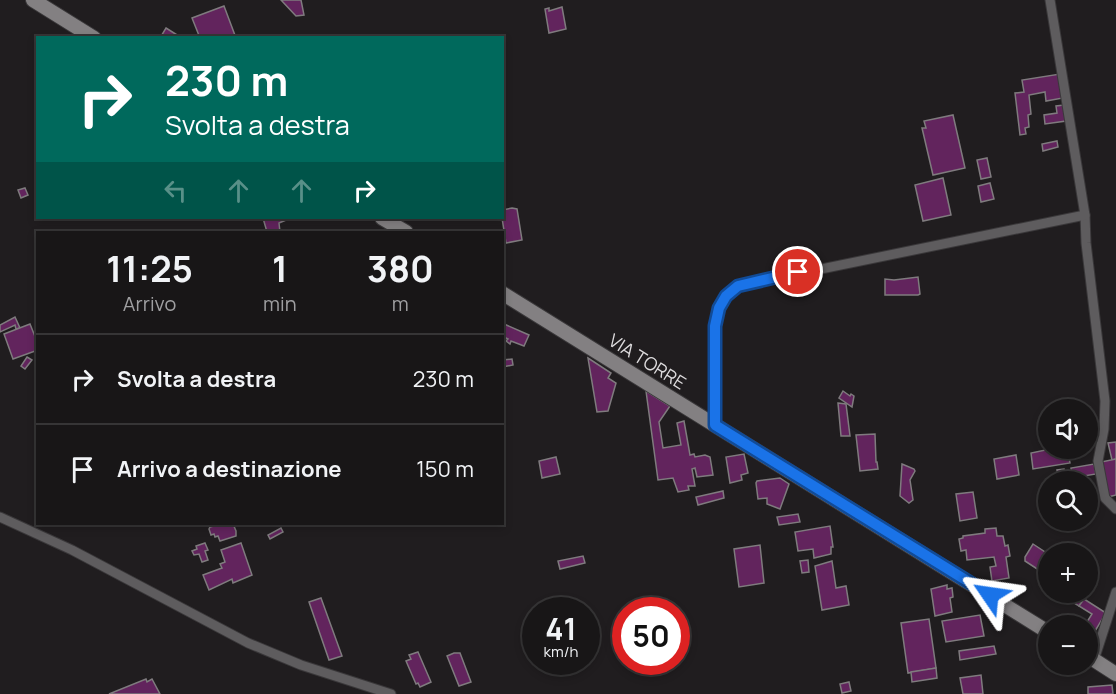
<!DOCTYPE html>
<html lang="it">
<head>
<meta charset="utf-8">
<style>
  body { margin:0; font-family:Manrope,sans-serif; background:#252324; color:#f1f3f6; height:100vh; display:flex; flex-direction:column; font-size:22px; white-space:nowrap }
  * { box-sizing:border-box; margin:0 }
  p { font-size:20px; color:#9f9fa1 }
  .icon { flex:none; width:33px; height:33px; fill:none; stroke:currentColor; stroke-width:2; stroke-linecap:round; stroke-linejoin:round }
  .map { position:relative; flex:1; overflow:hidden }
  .sheet { position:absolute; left:36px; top:231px; width:468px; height:294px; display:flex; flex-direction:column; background:#181617; border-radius:0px; box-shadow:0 3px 9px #0003,0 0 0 2px #363536 }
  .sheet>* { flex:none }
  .guide { position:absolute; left:36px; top:36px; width:468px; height:183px; border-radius:0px; box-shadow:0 3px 9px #0003,0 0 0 2px #363536; background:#00695c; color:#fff; overflow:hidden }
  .buttons { position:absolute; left:1038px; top:399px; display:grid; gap:12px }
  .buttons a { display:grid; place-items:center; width:60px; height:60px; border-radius:50%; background:#181617; box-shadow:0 3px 9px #0003,0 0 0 2px #363536; font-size:30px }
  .speed { position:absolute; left:522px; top:597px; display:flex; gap:12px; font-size:30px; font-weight:700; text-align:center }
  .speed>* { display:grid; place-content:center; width:78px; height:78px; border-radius:50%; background:#181617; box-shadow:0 3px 9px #0003,0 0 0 2px #363536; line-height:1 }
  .speed small { font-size:15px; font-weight:400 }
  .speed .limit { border:9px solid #d22; background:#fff; color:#111 }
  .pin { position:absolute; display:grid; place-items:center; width:51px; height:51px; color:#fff; margin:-26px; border:3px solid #fff; border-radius:50%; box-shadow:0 2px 6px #0007 }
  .me { position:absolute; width:66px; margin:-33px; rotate:302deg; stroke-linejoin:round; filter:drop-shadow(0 0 4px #0008) }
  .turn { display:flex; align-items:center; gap:21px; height:126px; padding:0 30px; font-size:27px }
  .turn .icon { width:78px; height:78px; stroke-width:2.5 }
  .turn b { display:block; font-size:42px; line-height:51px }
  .lanes { display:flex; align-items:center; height:57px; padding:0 30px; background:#0003; justify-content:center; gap:30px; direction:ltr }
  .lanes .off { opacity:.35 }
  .eta { display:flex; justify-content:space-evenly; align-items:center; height:102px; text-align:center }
  .eta b { font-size:36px; font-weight:700; line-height:42px }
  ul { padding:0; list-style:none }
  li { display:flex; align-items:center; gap:18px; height:90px; padding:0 30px; border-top:2px solid #363536 }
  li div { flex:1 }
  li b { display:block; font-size:22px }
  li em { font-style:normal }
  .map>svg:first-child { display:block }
  .building { fill:#62245d; stroke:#7f7b7e; stroke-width:1.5 }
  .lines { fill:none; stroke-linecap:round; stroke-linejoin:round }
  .street-casing { stroke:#3a383a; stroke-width:11 }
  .secondary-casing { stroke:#3a383a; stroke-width:16 }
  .street { stroke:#5e5c5e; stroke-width:9 }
  .secondary { stroke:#838082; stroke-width:14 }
  .route-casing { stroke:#114b97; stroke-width:15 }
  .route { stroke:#1a73e8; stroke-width:10 }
  .labels { text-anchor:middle; stroke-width:6; stroke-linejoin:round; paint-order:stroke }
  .street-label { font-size:18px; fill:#dddbdd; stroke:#201d1f }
</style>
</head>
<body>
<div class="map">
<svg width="1116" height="694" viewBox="0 0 1116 694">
  <rect width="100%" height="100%" fill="#201d1f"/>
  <g class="building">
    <polygon points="281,0 301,0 304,15 296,16"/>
    <polygon points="224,6 236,38 200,38 192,18"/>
    <polygon points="562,7 566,29 549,33 545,9 549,8 549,11"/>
    <polygon points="166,28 182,38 160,38"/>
    <polygon points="1060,74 1063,98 1046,101 1045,92 1029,95 1031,114 1028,115 1029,127 1025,128 1026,134 1020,135 1015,93 1024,92 1022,80"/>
    <polygon points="1064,105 1066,121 1045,124 1044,115 1057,113 1056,106"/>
    <polygon points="953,115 965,168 933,175 922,128 926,128 924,121"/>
    <polygon points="1057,141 1058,147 1043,151 1042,144"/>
    <polygon points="987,158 991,177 981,179 977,160"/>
    <polygon points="943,178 951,215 923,221 915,185"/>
    <polygon points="990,183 994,199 981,202 978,186"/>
    <polygon points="25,188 28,195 21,198 18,190"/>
    <polygon points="512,208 517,209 522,240 506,243 502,218 502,210"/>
    <polygon points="263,218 285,218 286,220 279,223 280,232 267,232"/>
    <polygon points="918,277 920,294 918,295 885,295 885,279 894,280"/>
    <polygon points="15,317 20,328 16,329 15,325 0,332 0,325"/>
    <polygon points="30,324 38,344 38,350 13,359 4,334"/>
    <polygon points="504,324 529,335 524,346 511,341 510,344 506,341 508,339 502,336"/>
    <polygon points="27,357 32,360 25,369 21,366"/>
    <polygon points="588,358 611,373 608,378 616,383 608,411 597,412"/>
    <polygon points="512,359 513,365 502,367 502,360"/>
    <polygon points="646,391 670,406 659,422 663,448 681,445 677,423 684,421 690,455 694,454 695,457 705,455 710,457 713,475 697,477 695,468 692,469 695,486 688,486 689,490 678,492 673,478 658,480"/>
    <polygon points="843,391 850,396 851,394 854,396 852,407 839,398"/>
    <polygon points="838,403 846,404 850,436 841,436"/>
    <polygon points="875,434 876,462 877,462 878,469 860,471 856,435"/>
    <polygon points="1116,442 1116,459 1112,460 1108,443"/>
    <polygon points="1055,448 1067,448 1070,463 1033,469 1031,453"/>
    <polygon points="744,454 748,473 741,475 742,480 730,483 726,457"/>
    <polygon points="1016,455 1019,475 997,479 994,459"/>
    <polygon points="556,457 560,474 542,478 539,461"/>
    <polygon points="1116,459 1116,495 1108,497 1101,462"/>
    <polygon points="902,464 914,469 915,471 910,480 913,500 909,503 900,496"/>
    <polygon points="1094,464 1096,474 1072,478 1071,468"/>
    <polygon points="1064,469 1065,482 1059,482 1057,470"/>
    <polygon points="780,478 789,484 780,509 767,504 767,498 758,499 756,483 757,481"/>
    <polygon points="723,491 724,498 698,505 696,497"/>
    <polygon points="973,492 977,518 960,521 956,494"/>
    <polygon points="798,514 800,522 779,525 777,517"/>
    <polygon points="221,524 233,524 236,531 236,536 220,541 218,536 215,537 214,534 211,535 209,529 210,527"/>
    <polygon points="830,526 833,547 831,547 831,554 814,558 813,549 798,551 795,532"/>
    <polygon points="281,528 283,532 270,539 268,535"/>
    <polygon points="996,528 997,536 1003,536 1005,546 1008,545 1010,556 1006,557 1009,578 992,581 990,567 996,566 994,557 967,560 966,550 961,551 959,539 963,538 963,536 985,533 985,529"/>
    <polygon points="205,543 208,550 205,551 208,560 202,562 199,554 194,555 192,551 197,549 196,546"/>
    <polygon points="241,543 252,575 233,583 232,579 209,590 203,575 222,568 220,564 225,562 221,550"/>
    <polygon points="1033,544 1048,554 1048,576 1025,561 1025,557"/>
    <polygon points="760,545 764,583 739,587 734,549"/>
    <polygon points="583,556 585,563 560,569 558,561"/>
    <polygon points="808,560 809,572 802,573 800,561"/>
    <polygon points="832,561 836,588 846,586 849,605 822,610 815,566"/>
    <polygon points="947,585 947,589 952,588 953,597 950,598 952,612 935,616 931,589"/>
    <polygon points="1080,593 1085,597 1079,606 1074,603"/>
    <polygon points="321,598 342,656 329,660 309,602"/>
    <polygon points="1084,599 1106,613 1089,641 1088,626 1072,626 1076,619 1080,622 1082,619 1087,622 1092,614 1079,606"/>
    <polygon points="980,615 984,636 946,642 942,621"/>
    <polygon points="929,619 936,668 908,673 901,623"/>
    <polygon points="994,646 996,654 960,660 959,651"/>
    <polygon points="418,652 431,682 420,687 418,683 416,684 406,661 411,659 409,655"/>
    <polygon points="454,653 460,653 471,682 459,686 447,656"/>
    <polygon points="936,668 937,678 912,682 911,672"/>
    <polygon points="981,675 983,694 963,694 960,678"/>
    <polygon points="146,679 147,682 152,679 160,694 109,694"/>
    <polygon points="849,682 851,691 842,693 840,684"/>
    <polygon points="1112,685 1113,694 1088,694 1088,687"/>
  </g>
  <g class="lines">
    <defs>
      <g id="street">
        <polyline points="1085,215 1086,243 1105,401 1104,429 1098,461 1105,498 1116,509"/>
        <path d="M715,425c0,-25 -5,-98 4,-118 4,-9 12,-15 19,-21l347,-71 -35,-215"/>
        <polyline points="0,517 72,550 248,643 301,665 391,694"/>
        <polyline points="1094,660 1116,592"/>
      </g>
      <g id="secondary">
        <polyline points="33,0 94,38"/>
        <polyline points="382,218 406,232"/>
        <polyline points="502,293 1048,632"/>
        <polyline points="1088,656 1116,674"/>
      </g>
    </defs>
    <use href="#street" class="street-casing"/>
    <use href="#secondary" class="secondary-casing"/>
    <use href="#street" class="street"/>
    <use href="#secondary" class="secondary"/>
  </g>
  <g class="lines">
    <defs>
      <polyline id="route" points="798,272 738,286 726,296 719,308 715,326 715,425 990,595"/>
    </defs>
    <use href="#route" class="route-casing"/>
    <use href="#route" class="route"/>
  </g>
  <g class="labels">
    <g class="street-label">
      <text transform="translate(647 362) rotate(32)" y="6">VIA TORRE</text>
    </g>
  </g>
</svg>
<div class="buttons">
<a><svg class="icon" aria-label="sound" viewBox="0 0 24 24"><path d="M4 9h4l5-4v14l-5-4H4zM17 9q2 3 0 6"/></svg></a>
<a><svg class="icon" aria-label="search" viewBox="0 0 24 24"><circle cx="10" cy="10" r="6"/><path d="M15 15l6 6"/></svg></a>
<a>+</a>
<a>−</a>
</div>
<div class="speed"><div>41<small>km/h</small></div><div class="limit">50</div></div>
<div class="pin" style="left:798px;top:272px;background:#d93025"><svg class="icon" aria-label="arrive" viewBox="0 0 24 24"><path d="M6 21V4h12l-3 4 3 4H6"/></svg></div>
<svg class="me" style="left:990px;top:595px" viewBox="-20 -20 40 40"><path d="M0-17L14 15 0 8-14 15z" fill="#1a73e8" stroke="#fff" stroke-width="4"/></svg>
<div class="guide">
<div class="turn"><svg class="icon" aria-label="right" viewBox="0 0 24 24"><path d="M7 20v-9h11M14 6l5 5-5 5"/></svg><div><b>230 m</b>Svolta a destra</div></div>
<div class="lanes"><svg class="icon off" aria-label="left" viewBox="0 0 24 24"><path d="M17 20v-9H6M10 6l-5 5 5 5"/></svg><svg class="icon off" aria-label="ahead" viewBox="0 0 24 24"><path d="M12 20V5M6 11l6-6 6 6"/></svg><svg class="icon off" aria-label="ahead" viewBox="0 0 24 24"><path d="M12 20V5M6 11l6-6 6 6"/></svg><svg class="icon" aria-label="right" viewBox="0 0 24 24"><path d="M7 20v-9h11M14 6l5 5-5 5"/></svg></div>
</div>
<section class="sheet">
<div class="eta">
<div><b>11:25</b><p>Arrivo</p></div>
<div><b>1</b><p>min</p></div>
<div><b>380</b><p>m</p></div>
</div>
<ul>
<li><svg class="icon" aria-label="right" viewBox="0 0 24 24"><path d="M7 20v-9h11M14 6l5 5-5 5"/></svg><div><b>Svolta a destra</b></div><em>230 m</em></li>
<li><svg class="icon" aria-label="arrive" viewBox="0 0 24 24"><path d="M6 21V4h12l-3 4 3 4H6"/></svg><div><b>Arrivo a destinazione</b></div><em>150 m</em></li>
</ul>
</section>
</div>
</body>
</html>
